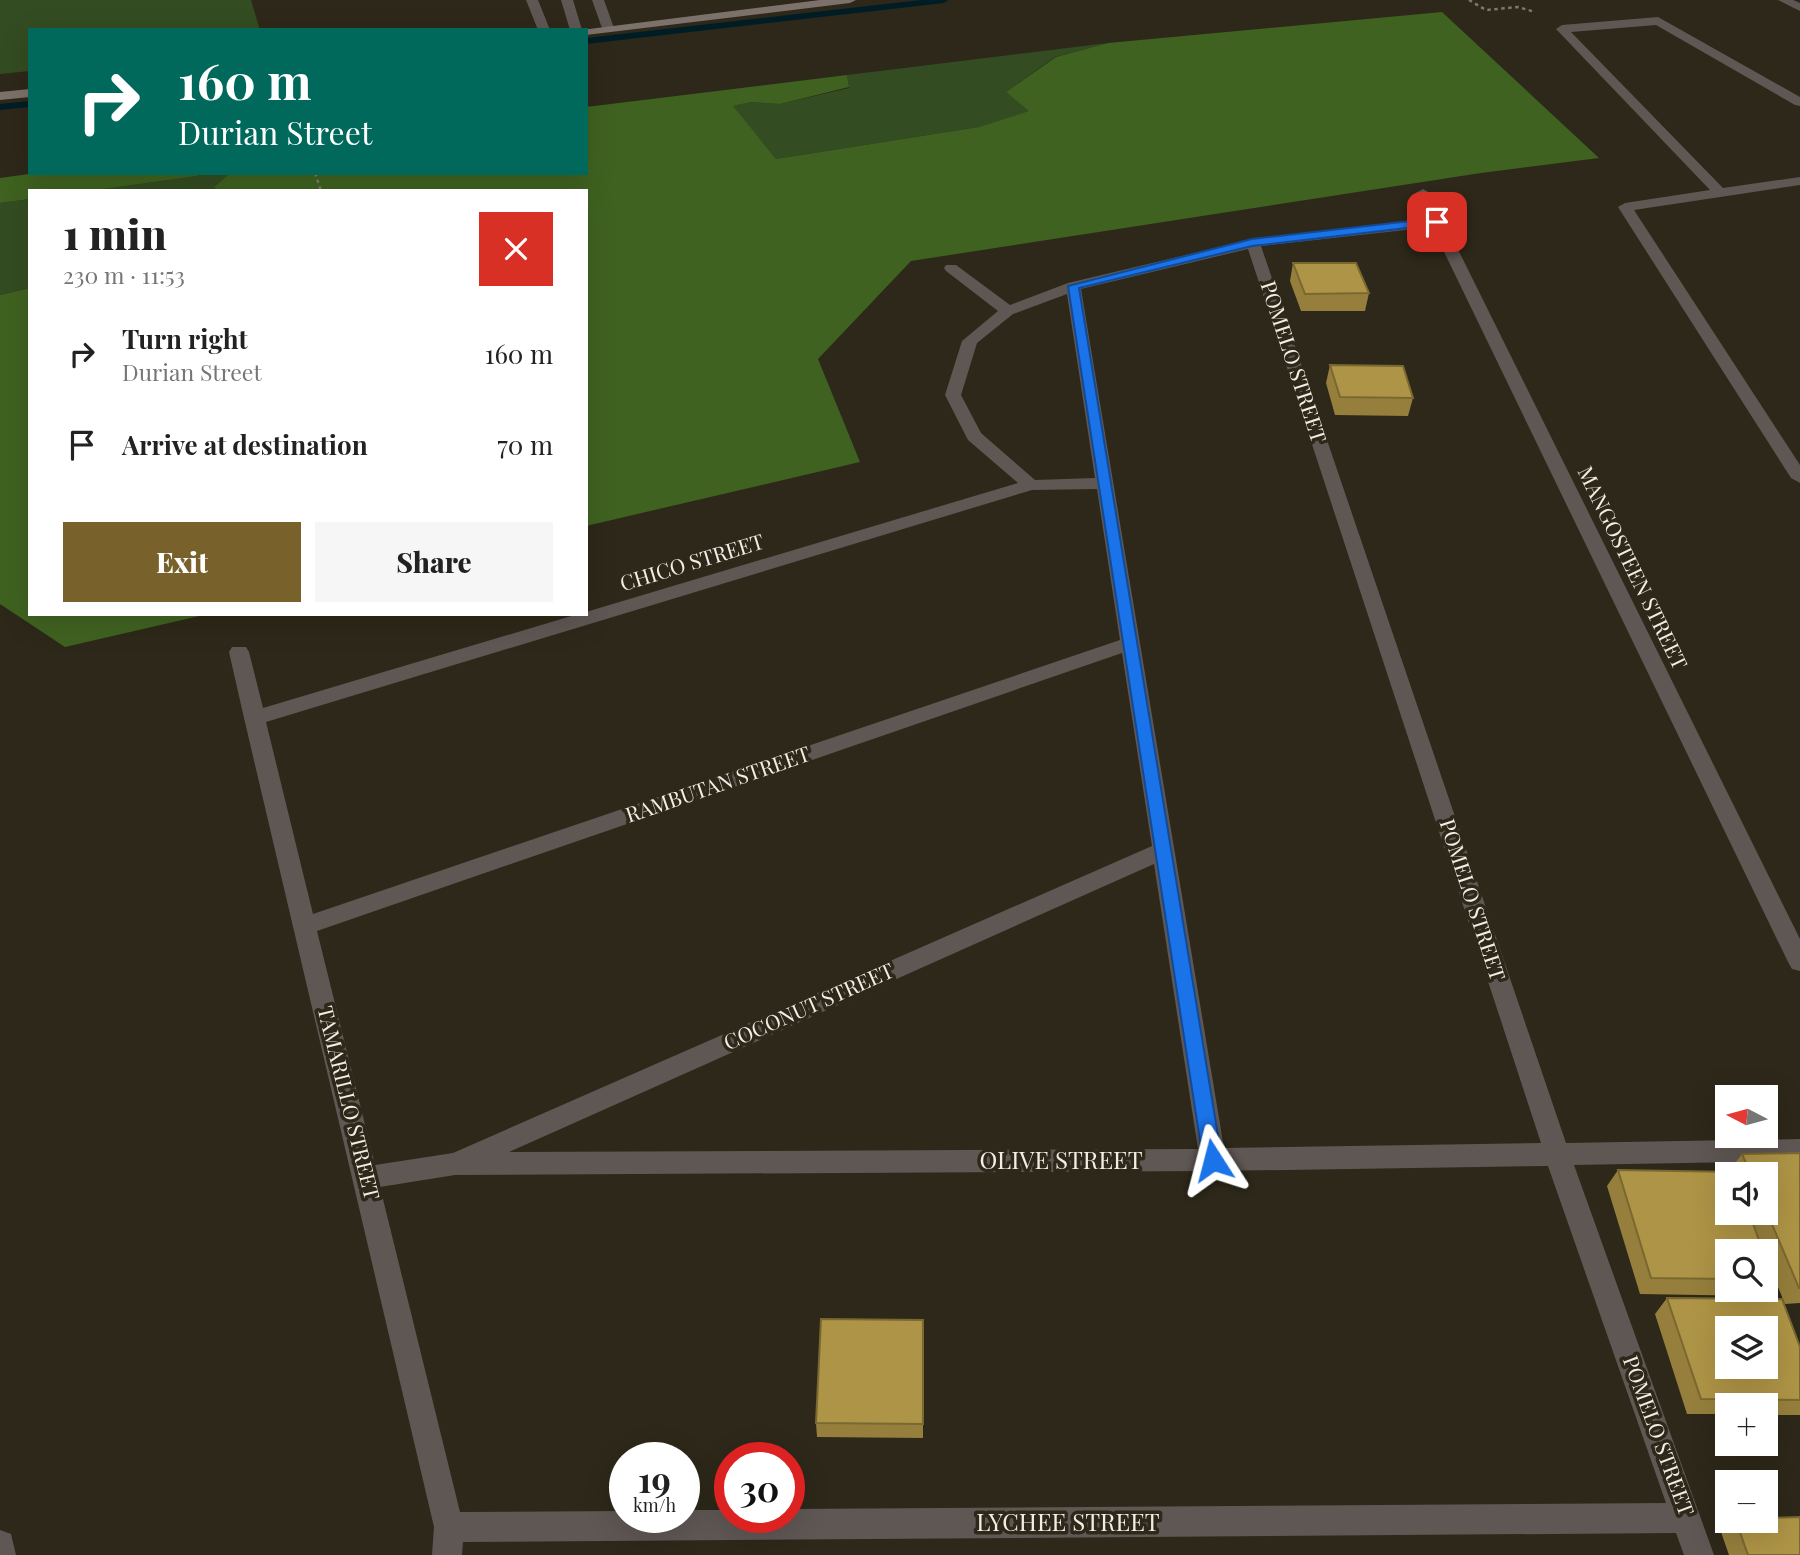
<!DOCTYPE html>
<html lang="en">
<head>
<meta charset="utf-8">
<style>
  body { margin:0; font-family:"Playfair Display",serif; background:#f6f6f6; color:#222; height:100vh; display:flex; flex-direction:column; font-size:26px; white-space:nowrap }
  * { box-sizing:border-box; margin:0 }
  p { font-size:23px; color:#767676 }
  .icon { flex:none; width:38px; height:38px; fill:none; stroke:currentColor; stroke-width:2; stroke-linecap:round; stroke-linejoin:round }
  .map { position:relative; flex:1; overflow:hidden }
  .sheet { position:absolute; left:28px; top:189px; width:560px; height:427px; display:flex; flex-direction:column; background:#fff; border-radius:0px; box-shadow:0 7px 28px #0002 }
  .sheet>* { flex:none }
  .banner { position:absolute; left:28px; top:28px; width:560px; height:147px; border-radius:0px; box-shadow:0 7px 28px #0002; background:#00695c; color:#fff; overflow:hidden }
  .needle { width:46px; rotate:276deg }
  .buttons { position:absolute; left:1715px; top:1085px; display:grid; gap:14px }
  .buttons a { display:grid; place-items:center; width:63px; height:63px; border-radius:0px; background:#fff; box-shadow:0 7px 28px #0002; font-size:35px }
  .speed { position:absolute; left:609px; top:1442px; display:flex; gap:14px; font-size:35px; font-weight:700; text-align:center }
  .speed>* { display:grid; place-content:center; width:91px; height:91px; border-radius:50%; background:#fff; box-shadow:0 7px 28px #0002; line-height:1 }
  .speed small { font-size:18px; font-weight:400 }
  .speed .limit { border:10px solid #d22; background:#fff; color:#111 }
  .pin { position:absolute; display:grid; place-items:center; width:60px; height:60px; color:#fff; margin:-30px; border-radius:14px; box-shadow:0 4px 10px #0006 }
  .me { position:absolute; width:77px; margin:-38px; rotate:351deg; stroke-linejoin:round; filter:drop-shadow(0 0 5px #0008) }
  .turn { display:flex; align-items:center; gap:24px; height:147px; padding:0 35px; font-size:32px }
  .turn .icon { width:91px; height:91px; stroke-width:2.5 }
  .turn b { display:block; font-size:49px; line-height:60px }
  .round { display:grid; place-items:center; flex:none; width:74px; height:74px; border-radius:0px; background:#f6f6f6 }
  .summary { display:flex; align-items:center; justify-content:space-between; height:119px; padding:0 35px }
  h1 { font-size:42px; font-weight:800; line-height:52px }
  .primary-button { display:flex; gap:14px; margin-top:auto; padding:14px 35px }
  .primary-button a { flex:1; height:80px; border-radius:0px; background:#79612b; color:#fff; font-size:28px; font-weight:800; line-height:80px; text-align:center }
  .primary-button a+a { background:#f6f6f6; color:#222 }
  ul { padding:0; list-style:none }
  li { display:flex; align-items:center; gap:21px; height:91px; padding:0 35px }
  li div { flex:1 }
  li b { display:block; font-size:26px }
  li em { font-style:normal }
  .map>svg:first-child { display:block }
  .green { fill:#344c21 }
  .forest { fill:#3f6220 }
  .lines { fill:none; stroke-linecap:round; stroke-linejoin:round }
  .stream { fill:#001d26; fill-rule:evenodd }
  .path { stroke:#7d796c; stroke-width:2.5; stroke-dasharray:3.5 3.5; stroke-linecap:butt }
  .lane { fill:#5f5754; fill-rule:evenodd }
  .street { fill:#5f5754; fill-rule:evenodd }
  .secondary { fill:#7d716c; fill-rule:evenodd }
  .wall { fill:#967f3c; fill-rule:evenodd }
  .building { fill:#ae9446; stroke:#7a6831; stroke-width:2; fill-rule:evenodd }
  .route { fill:#1a73e8; stroke:#114b97; stroke-width:2 }
  .labels { text-anchor:middle; stroke-width:7; stroke-linejoin:round; paint-order:stroke }
  .street-label { font-size:21px; fill:#f1eee5; stroke:#2d2819 }
  .near-street-label { font-size:24px; fill:#f1eee5; stroke:#2d2819 }
</style>
</head>
<body>
<div class="map">
<svg width="1800" height="1555" viewBox="0 0 1800 1555">
  <rect width="100%" height="100%" fill="#2d2819"/>
  <g class="green">
    <polygon points="0,0 251,0 260,30 30,30 30,71 0,74"/>
    <polygon points="1108,43 1055,57 1006,92 1030,111 979,127 776,159 732,106 751,102 780,104 849,88 847,75"/>
    <polygon points="197,173 230,173 215,186 219,191 90,191 196,176"/>
    <polygon points="30,199 30,288 0,295 0,203"/>
  </g>
  <g class="forest">
    <polygon points="1442,12 1599,158 1481,173 911,261 818,359 860,462 586,526 586,191 219,191 214,187 230,173 586,173 586,107 847,75 849,87 780,104 751,102 733,106 776,159 979,127 1029,111 1006,92 1056,57 1108,43"/>
    <polygon points="36,173 197,173 197,176 90,191 30,191 30,199 0,203 0,178"/>
    <polygon points="30,288 30,614 208,614 65,647 0,604 0,295"/>
  </g>
  <g class="lines">
    <g class="stream">
      <polygon points="921,0 948,0 944,3 586,44 586,38"/>
      <polygon points="30,101 30,107 0,110 0,104"/>
    </g>
    <g class="path">
      <polyline points="1469,0 1486,10 1518,7 1535,12"/>
      <polyline points="315,173 321,191"/>
    </g>
    <g class="lane">
      <polygon points="526,0 538,0 550,30 538,30"/>
      <polygon points="561,0 573,0 582,30 570,30"/>
      <polygon points="592,0 604,0 614,28 612,31 602,28"/>
    </g>
    <g class="street">
      <polygon points="1778,0 1793,0 1800,3 1800,11"/>
      <polygon points="1658,17 1800,97 1800,106 1795,105 1656,25 1571,32 1723,188 1800,177 1800,185 1634,210 1800,465 1800,483 1791,478 1618,207 1625,203 1710,190 1556,29 1562,25"/>
      <path d="M1423,189l7,4 370,746v32l-8,-2 -4,-7 -356,-735 -171,19 305,897 234,-4v22l-226,4 140,390h-30l-8,-22 -1213,9 -1,13h-30l2,-28 -190,-809 -15,-66 3,-5h14l3,5 14,56 315,-94h8v-2l432,-129 -50,-43 -23,-45 17,-54 36,-30 -52,-40 -2,-3 2,-3h10l54,40 58,-22 185,-44 175,-20 -12,-26zM1248,249l293,894 -317,5 -143,-859zM1067,294l28,184 -60,2 -54,-47 -20,-38 16,-52 36,-29zM1097,489l23,151 -807,274 -47,-192 766,-232zM1122,653l30,193 -699,307 -78,12 -58,-234zM1154,864l44,285 -689,3zM1548,1166l118,337 -877,6v8h-59v-7h-46v7h-59v-6l-165,1 -80,-325 75,-12 758,-4z"/>
      <polygon points="0,1530 11,1534 16,1555 0,1555"/>
    </g>
    <g class="secondary">
      <polygon points="820,0 856,0 850,3 586,35 586,30 581,30"/>
      <polygon points="30,89 30,97 0,100 0,92"/>
    </g>
  </g>
  <g class="wall">
    <polygon points="1293,263 1369,293 1365,311 1301,311 1290,281"/>
    <polygon points="1330,365 1413,398 1408,416 1335,415 1326,383"/>
    <path d="M1800,1153v150l-15,1 -19,-46v-7h-39v39h38l-5,6 -120,-2 -33,-108 11,-16 112,2 -1,-1 13,-17zM1727,1174h39v39h-39z"/>
    <polygon points="1766,1258 1774,1280 1766,1289"/>
    <polygon points="1667,1298 1800,1400 1800,1415 1766,1415 1766,1405 1727,1405 1727,1414 1687,1414 1655,1314"/>
    <polygon points="923,1320 923,1438 817,1437 816,1423"/>
    <polygon points="1733,1521 1766,1521 1800,1555 1729,1555 1721,1532"/>
  </g>
  <g class="building">
    <polygon points="1293,263 1356,263 1369,293 1305,294"/>
    <polygon points="1330,365 1403,366 1413,398 1340,397"/>
    <polygon points="1800,1153 1800,1288 1799,1288 1766,1210 1766,1174 1751,1174 1742,1154"/>
    <polygon points="1618,1170 1734,1172 1735,1174 1727,1174 1727,1213 1749,1213 1763,1251 1727,1251 1727,1279 1651,1278"/>
    <polygon points="1766,1258 1774,1280 1766,1280"/>
    <path d="M1667,1298l115,1 18,48v53l-99,-1zM1727,1328h39v39h-39z"/>
    <polygon points="821,1319 923,1320 923,1424 816,1423"/>
    <polygon points="1800,1517 1800,1555 1748,1555 1736,1521 1766,1521 1766,1518"/>
  </g>
  <polygon class="route" points="1437,218 1442,222 1441,224 1252,246 1079,288 1222,1160 1220,1166 1213,1168 1206,1166 1203,1160 1068,286 1252,239"/>
  <g class="labels">
    <g class="street-label">
      <text transform="translate(1293 362) rotate(72)" y="7">POMELO STREET</text>
      <text transform="translate(692 563) rotate(-17)" y="7">CHICO STREET</text>
      <text transform="translate(1632 568) rotate(64)" y="7">MANGOSTEEN STREET</text>
      <text transform="translate(718 785) rotate(-19)" y="7">RAMBUTAN STREET</text>
      <text transform="translate(1472 900) rotate(72)" y="7">POMELO STREET</text>
      <text transform="translate(809 1007) rotate(-24)" y="7">COCONUT STREET</text>
      <text transform="translate(348 1103) rotate(76)" y="7">TAMARILLO STREET</text>
      <text transform="translate(1658 1436) rotate(70)" y="7">POMELO STREET</text>
    </g>
    <g class="near-street-label">
      <text x="1061" y="1169">OLIVE STREET</text>
      <text x="1068" y="1531">LYCHEE STREET</text>
    </g>
  </g>
</svg>
<div class="buttons">
<a><svg class="needle" viewBox="-14 -14 28 28"><path d="M0-13l5 13h-10z" fill="#e53935"/><path d="M0 13l5-13h-10z" fill="#767676"/></svg></a>
<a><svg class="icon" aria-label="sound" viewBox="0 0 24 24"><path d="M4 9h4l5-4v14l-5-4H4zM17 9q2 3 0 6"/></svg></a>
<a><svg class="icon" aria-label="search" viewBox="0 0 24 24"><circle cx="10" cy="10" r="6"/><path d="M15 15l6 6"/></svg></a>
<a><svg class="icon" aria-label="layers" viewBox="0 0 24 24"><path d="M12 4l9 5-9 5-9-5zM3 14l9 5 9-5"/></svg></a>
<a>+</a>
<a>−</a>
</div>
<div class="speed"><div>19<small>km/h</small></div><div class="limit">30</div></div>
<div class="pin" style="left:1437px;top:222px;background:#d93025"><svg class="icon" aria-label="arrive" viewBox="0 0 24 24"><path d="M6 21V4h12l-3 4 3 4H6"/></svg></div>
<svg class="me" style="left:1213px;top:1160px" viewBox="-20 -20 40 40"><path d="M0-17L14 15 0 8-14 15z" fill="#1a73e8" stroke="#fff" stroke-width="4"/></svg>
<div class="banner">
<div class="turn"><svg class="icon" aria-label="right" viewBox="0 0 24 24"><path d="M7 20v-9h11M14 6l5 5-5 5"/></svg><div><b>160 m</b>Durian Street</div></div>
</div>
<section class="sheet">
<div class="summary"><div><h1>1 min</h1><p>230 m · 11:53</p></div><a class="round" style="background:#d93025;color:#fff"><svg class="icon" aria-label="close" viewBox="0 0 24 24"><path d="M6 6l12 12M18 6L6 18"/></svg></a></div>
<ul>
<li><svg class="icon" aria-label="right" viewBox="0 0 24 24"><path d="M7 20v-9h11M14 6l5 5-5 5"/></svg><div><b>Turn right</b><p>Durian Street</p></div><em>160 m</em></li>
<li><svg class="icon" aria-label="arrive" viewBox="0 0 24 24"><path d="M6 21V4h12l-3 4 3 4H6"/></svg><div><b>Arrive at destination</b></div><em>70 m</em></li>
</ul>
<div class="primary-button"><a>Exit</a><a>Share</a></div>
</section>
</div>
</body>
</html>
